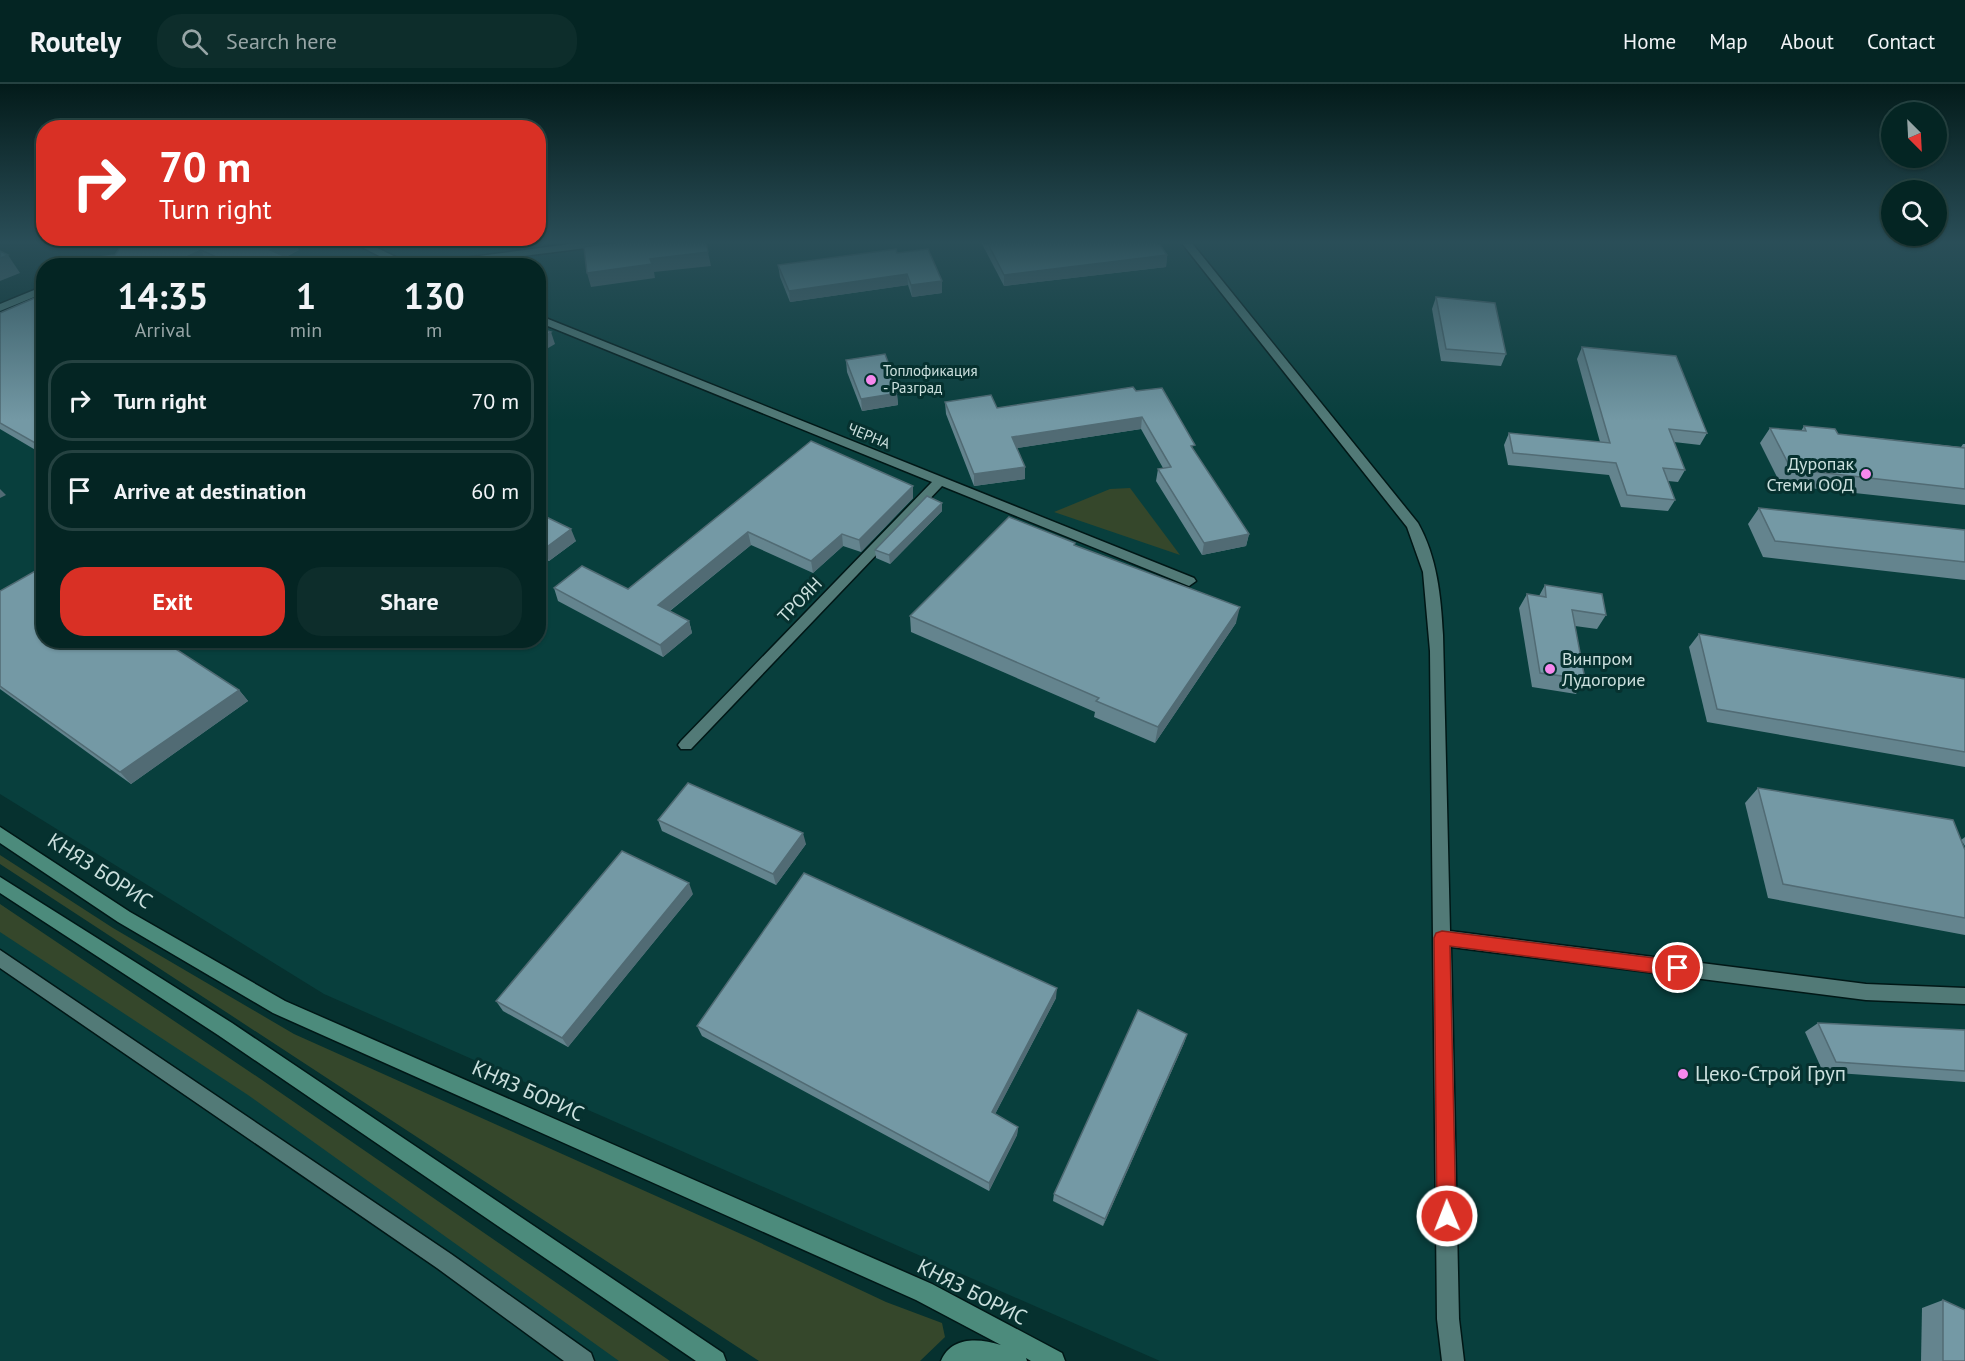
<!DOCTYPE html>
<html lang="en">
<head>
<meta charset="utf-8">
<style>
  body { margin:0; font-family:"PT Sans",sans-serif; background:#0d2d2b; color:#f1f3f6; height:100vh; display:flex; flex-direction:column; font-size:22px; white-space:nowrap }
  * { box-sizing:border-box; margin:0 }
  p { font-size:20px; color:#97a5a6 }
  .icon { flex:none; width:33px; height:33px; fill:none; stroke:currentColor; stroke-width:2; stroke-linecap:round; stroke-linejoin:round }
  .map { position:relative; flex:1; overflow:hidden }
  .side { position:absolute; left:36px; top:174px; width:510px; height:390px; display:flex; flex-direction:column; background:#042523; border-radius:24px; box-shadow:0 2px 4px #0004,0 0 0 2px #254241 }
  .side>* { flex:none }
  .hud { position:absolute; left:36px; top:36px; width:510px; height:126px; border-radius:24px; box-shadow:0 2px 4px #0004,0 0 0 2px #254241; background:#d93025; color:#fff; overflow:hidden }
  .needle { width:39px; rotate:156deg }
  .tools { position:absolute; left:1881px; top:18px; display:grid; gap:12px }
  .tools a { display:grid; place-items:center; width:66px; height:66px; border-radius:50%; background:#042523; box-shadow:0 2px 4px #0004,0 0 0 2px #254241; font-size:30px }
  .pin { position:absolute; display:grid; place-items:center; width:51px; height:51px; color:#fff; margin:-26px; border:3px solid #fff; border-radius:50%; box-shadow:0 2px 6px #0007 }
  .me { position:absolute; width:66px; margin:-33px; rotate:359deg; stroke-linejoin:round; filter:drop-shadow(0 0 4px #0008) }
  .turn { display:flex; align-items:center; gap:21px; height:126px; padding:0 24px; font-size:27px }
  .turn .icon { width:78px; height:78px; stroke-width:2.5 }
  .turn b { display:block; font-size:42px; line-height:51px }
  .eta { display:flex; justify-content:space-evenly; align-items:center; height:102px; text-align:center }
  .eta b { font-size:36px; font-weight:700; line-height:42px }
  .action { display:flex; gap:12px; margin-top:auto; padding:12px 24px }
  .action a { flex:1; height:69px; border-radius:24px; background:#d93025; color:#fff; font-size:24px; font-weight:700; line-height:69px; text-align:center }
  .action a+a { background:#0d2d2b; color:#f1f3f6 }
  ul { padding:0; list-style:none }
  li { display:flex; align-items:center; gap:18px; height:81px; margin:0 12px 9px; padding:0 12px; border:3px solid #254241; border-radius:24px }
  li div { flex:1 }
  li b { display:block; font-size:22px }
  li em { font-style:normal }
  header { display:flex; align-items:center; gap:36px; box-sizing:border-box; height:84px; padding:0 30px; background:#042523; border-bottom:2px solid #254241 }
  header strong { font-size:28px }
  nav { display:flex; gap:33px; margin-inline-start:auto; font-size:21px }
  .search { width:420px; height:54px; background:#0d2d2b; display:flex; align-items:center; gap:15px; box-sizing:border-box; padding:0 21px; border-radius:24px; color:#97a5a6; font-size:22px }
  .map>svg:first-child { display:block }
  .built { fill:#083f3d }
  .green { fill:#35472b }
  .lines { fill:none; stroke-linecap:round; stroke-linejoin:round }
  .street-casing { stroke:#001716; stroke-width:3 }
  .secondary-casing { stroke:#001716; stroke-width:3 }
  .street { fill:#527a77; fill-rule:evenodd }
  .secondary { fill:#4c8b7c; fill-rule:evenodd }
  .wall { fill:#64848e }
  .shaded-wall { fill:#516b74 }
  .building { fill:#7499a5; stroke:#516b74; stroke-width:1.5 }
  .route { fill:#d93025; stroke:#8d1f18; stroke-width:1.5 }
  .poi-dot { fill:#f688ed; stroke:#06312f; stroke-width:2 }
  .labels { text-anchor:middle; stroke-width:6; stroke-linejoin:round; paint-order:stroke }
  .far-poi-label { font-size:15px; fill:#cbe0de; stroke:#06312f; text-anchor:start }
  .far-street-label { font-size:15px; fill:#cbe0de; stroke:#06312f }
  .poi-label { font-size:18px; fill:#cbe0de; stroke:#06312f; text-anchor:end }
  .street-label { font-size:18px; fill:#cbe0de; stroke:#06312f }
  .near-street-label { font-size:21px; fill:#cbe0de; stroke:#06312f }
  .near-poi-label { font-size:21px; fill:#cbe0de; stroke:#06312f; text-anchor:start }
</style>
</head>
<body>
<header>
<strong>Routely</strong>
<div class="search"><svg class="icon" aria-label="search" viewBox="0 0 24 24"><circle cx="10" cy="10" r="6"/><path d="M15 15l6 6"/></svg>Search here</div>
<nav><a>Home</a><a>Map</a><a>About</a><a>Contact</a></nav>
</header>
<div class="map">
<svg width="1965" height="1277" viewBox="0 0 1965 1277">
  <rect width="100%" height="100%" fill="#06312f"/>
  <g class="built">
    <polygon points="159,158 1965,158 1965,1277 1160,1277 324,910 0,710 0,229 43,209 44,556 538,556 538,182 107,181"/>
    <polygon points="0,820 634,1277 0,1277"/>
  </g>
  <g class="green">
    <polygon points="1130,404 1180,471 1054,428 1110,405"/>
    <polygon points="0,771 113,844 294,950 750,1154 886,1218 942,1239 945,1253 920,1277 759,1277 0,780"/>
    <polygon points="0,820 265,998 670,1277 619,1277 248,1011 0,848"/>
  </g>
  <g class="lines">
    <defs>
      <g id="street">
        <polygon points="352,158 365,158 412,181 584,158 615,158 610,161 444,182 399,182"/>
        <path d="M1181,158h10l227,281c19,34 23,73 25,112l7,296 416,53 99,4v16l-99,-4 -415,-53 8,372 5,42h-22l-5,-42 -7,-668 -7,-79 -16,-45z"/>
        <polygon points="44,202 44,209 0,227 0,220"/>
        <polygon points="538,231 1194,494 1196,497 1189,502 1184,500 942,402 691,665 681,665 678,661 681,657 932,398 538,238"/>
        <polygon points="0,866 451,1170 591,1269 594,1277 564,1277 437,1184 0,884"/>
      </g>
      <g id="secondary">
        <path d="M0,743l130,85 155,89 647,283 130,69 3,8h-34l-5,-3 1,3h-86c10,-25 38,-23 60,-16l-85,-45 -643,-287 -155,-91 -118,-79z"/>
        <polygon points="0,793 232,939 723,1269 726,1277 696,1277 218,951 0,809"/>
      </g>
    </defs>
    <use href="#street" class="street-casing"/>
    <use href="#secondary" class="secondary-casing"/>
    <use href="#street" class="street"/>
    <use href="#secondary" class="secondary"/>
  </g>
  <g class="wall">
    <polygon points="131,158 299,166 286,173 307,182 215,182 207,178 200,182 80,182 115,171"/>
    <polygon points="981,158 1158,158 1167,171 1166,183 1004,202"/>
    <polygon points="897,169 942,197 942,209 912,213 908,201 790,218 780,193 778,181"/>
    <polygon points="44,210 44,371 0,345 0,229"/>
    <polygon points="1436,213 1506,270 1501,282 1441,277 1432,225"/>
    <polygon points="1582,263 1707,349 1700,361 1674,358 1685,386 1678,398 1668,397 1675,416 1668,427 1621,423 1609,391 1508,381 1504,361 1509,349 1600,358 1577,275"/>
    <polygon points="846,276 896,300 898,321 862,327 847,288"/>
    <polygon points="1136,307 1194,367 1249,450 1246,462 1202,471 1156,397 1158,385 1163,384 1141,345 1017,364 1025,395 974,402 946,330 945,318 997,324"/>
    <polygon points="1804,342 1838,350 1961,363 1963,360 1965,360 1965,421 1781,401 1760,359 1770,344 1801,347"/>
    <polygon points="811,357 913,414 861,468 843,462 813,489 751,461 670,527 689,537 692,549 663,573 558,517 554,504 628,505"/>
    <polygon points="942,419 942,427 890,480 876,474 875,466"/>
    <polygon points="1759,424 1965,446 1965,496 1763,473 1748,440"/>
    <polygon points="538,429 576,457 549,477 538,472"/>
    <polygon points="1075,461 1236,539 1155,659 1094,633 1095,628 911,548 910,532"/>
    <polygon points="1545,501 1606,531 1597,545 1575,542 1585,595 1576,610 1532,603 1519,524 1527,510 1539,512"/>
    <polygon points="0,507 239,606 248,617 131,700 0,605"/>
    <polygon points="1699,550 1965,595 1965,683 1707,638 1689,563"/>
    <polygon points="1758,704 1965,766 1965,851 1768,814 1745,719"/>
    <polygon points="658,736 806,760 776,801 662,747"/>
    <polygon points="1965,753 1965,762 1961,756"/>
    <polygon points="693,810 568,963 503,927 496,917"/>
    <polygon points="1056,914 995,1030 1018,1043 1017,1051 989,1107 702,952 697,942"/>
    <polygon points="1818,939 1965,946 1965,998 1823,988 1805,948"/>
    <polygon points="1187,950 1184,959 1103,1142 1053,1117 1054,1110"/>
    <polygon points="1943,1216 1965,1277 1921,1277 1922,1224"/>
  </g>
  <g class="shaded-wall">
    <polygon points="286,158 295,158 299,166 276,177 270,166"/>
    <polygon points="201,166 207,178 200,182 168,182"/>
    <polygon points="708,168 711,182 654,188 655,194 591,203 587,189 650,175"/>
    <polygon points="8,171 20,189 0,197 0,174"/>
    <polygon points="1167,171 1166,183 1004,202 1004,191"/>
    <polygon points="907,190 908,201 790,218 789,207"/>
    <polygon points="942,197 942,209 912,213 911,201"/>
    <polygon points="551,248 555,260 538,270 538,256"/>
    <polygon points="894,300 896,300 898,321 862,327 861,315"/>
    <polygon points="1142,333 1141,345 1011,365 1012,353"/>
    <polygon points="1025,383 1025,395 974,402 974,390"/>
    <polygon points="913,402 913,414 861,468 859,456"/>
    <polygon points="0,405 6,411 0,414"/>
    <polygon points="942,419 942,427 890,480 889,471"/>
    <polygon points="571,445 576,457 549,477 544,465"/>
    <polygon points="748,448 751,461 662,533 658,521"/>
    <polygon points="842,450 843,462 813,489 811,477"/>
    <polygon points="1249,450 1246,462 1202,471 1204,459"/>
    <polygon points="1240,523 1236,539 1155,659 1158,643"/>
    <polygon points="689,537 692,549 663,573 660,561"/>
    <polygon points="239,606 248,617 131,700 120,688"/>
    <polygon points="803,749 806,760 776,801 773,790"/>
    <polygon points="689,799 693,810 568,963 562,954"/>
    <polygon points="1057,904 1056,914 992,1036 992,1028"/>
    <polygon points="1187,950 1184,959 1103,1142 1105,1135"/>
    <polygon points="1018,1043 1017,1051 989,1107 989,1099"/>
  </g>
  <g class="building">
    <polygon points="131,158 286,158 270,166 307,182 236,182 201,166 168,182 80,182 91,174 115,171 121,162"/>
    <polygon points="618,158 706,158 708,168 650,175 652,180 587,189 584,163"/>
    <polygon points="987,158 1158,158 1167,171 1004,191"/>
    <polygon points="896,165 897,169 928,165 942,197 911,201 907,190 789,207 778,181"/>
    <polygon points="0,167 8,171 0,174"/>
    <polygon points="44,210 44,364 0,339 0,229"/>
    <polygon points="1436,213 1495,219 1506,270 1446,265"/>
    <polygon points="538,244 551,248 538,256"/>
    <polygon points="1582,263 1676,272 1707,349 1669,345 1685,386 1663,384 1675,416 1627,411 1616,379 1513,369 1509,349 1610,359"/>
    <polygon points="885,270 896,300 894,300 898,309 861,315 846,276"/>
    <polygon points="1133,303 1136,307 1162,304 1195,361 1191,362 1249,450 1204,459 1158,385 1171,383 1142,333 1012,353 1025,383 974,390 945,318 991,311 997,324"/>
    <polygon points="1804,342 1835,345 1838,350 1965,364 1965,405 1791,385 1770,344 1806,347"/>
    <polygon points="811,357 913,402 859,456 842,450 811,477 748,448 658,521 689,537 660,561 554,504 582,482 628,505"/>
    <polygon points="927,412 942,419 889,471 875,466"/>
    <polygon points="1759,424 1965,446 1965,478 1775,457"/>
    <polygon points="538,429 571,445 544,465 538,463"/>
    <polygon points="1009,433 1075,459 1074,461 1240,523 1158,643 1096,617 1099,614 910,532"/>
    <polygon points="44,482 44,556 162,556 239,606 120,688 0,602 0,507"/>
    <polygon points="1545,501 1602,510 1606,531 1572,526 1585,595 1540,589 1527,510 1546,513"/>
    <polygon points="1699,550 1965,595 1965,668 1717,625"/>
    <polygon points="688,699 803,749 773,790 658,736"/>
    <polygon points="1758,704 1953,736 1965,766 1965,834 1783,800"/>
    <polygon points="622,767 689,799 562,954 496,917"/>
    <polygon points="804,789 1057,904 992,1028 1018,1043 989,1099 697,942"/>
    <polygon points="1138,926 1187,950 1105,1135 1054,1110"/>
    <polygon points="1818,939 1965,946 1965,987 1836,978"/>
    <polygon points="1943,1216 1965,1226 1965,1277 1943,1277"/>
  </g>
  <linearGradient id="sky" x2="0" y2="1"><stop stop-color="#031b1a"/><stop offset="0.47" stop-color="#2a4e58"/><stop offset="1" stop-color="#2a4e58" stop-opacity="0"/></linearGradient>
  <rect width="1965" height="337" fill="url(#sky)"/>
  <polygon class="route" points="1442,847 1678,877 1684,879 1686,884 1684,890 1678,892 1450,862 1456,1132 1453,1139 1447,1141 1440,1139 1437,1132 1434,854 1436,849"/>
  <g class="poi-dot">
    <circle cx="871" cy="296" r="6"/>
    <circle cx="1866" cy="390" r="6"/>
    <circle cx="1550" cy="585" r="6"/>
    <circle cx="1683" cy="990" r="6"/>
  </g>
  <g class="labels">
    <g class="far-poi-label">
      <text x="883" y="292">Топлофикация<tspan x="883" dy="17">- Разград</tspan></text>
    </g>
    <g class="far-street-label">
      <text transform="translate(869 352) rotate(22)" y="5">ЧЕРНА</text>
    </g>
    <g class="poi-label">
      <text x="1854" y="386">Дуропак<tspan x="1854" dy="21">Стеми ООД</tspan></text>
      <text x="1562" y="581" text-anchor="start">Винпром<tspan x="1562" dy="21">Лудогорие</tspan></text>
    </g>
    <g class="street-label">
      <text transform="translate(800 516) rotate(-46)" y="6">ТРОЯН</text>
    </g>
    <g class="near-street-label">
      <text transform="translate(100 787) rotate(33)" y="7">КНЯЗ БОРИС</text>
      <text transform="translate(528 1007) rotate(24)" y="7">КНЯЗ БОРИС</text>
      <text transform="translate(972 1208) rotate(27)" y="7">КНЯЗ БОРИС</text>
    </g>
    <g class="near-poi-label">
      <text x="1695" y="997">Цеко-Строй Груп</text>
    </g>
  </g>
</svg>
<div class="tools">
<a><svg class="needle" viewBox="-14 -14 28 28"><path d="M0-13l5 13h-10z" fill="#e53935"/><path d="M0 13l5-13h-10z" fill="#97a5a6"/></svg></a>
<a><svg class="icon" aria-label="search" viewBox="0 0 24 24"><circle cx="10" cy="10" r="6"/><path d="M15 15l6 6"/></svg></a>
</div>
<div class="pin" style="left:1678px;top:884px;background:#d93025"><svg class="icon" aria-label="arrive" viewBox="0 0 24 24"><path d="M6 21V4h12l-3 4 3 4H6"/></svg></div>
<svg class="me" style="left:1447px;top:1132px" viewBox="-20 -20 40 40"><circle r="17" fill="#d93025" stroke="#fff" stroke-width="3"/><path d="M0-11L8 9 0 5-8 9z" fill="#fff"/></svg>
<div class="hud">
<div class="turn"><svg class="icon" aria-label="right" viewBox="0 0 24 24"><path d="M7 20v-9h11M14 6l5 5-5 5"/></svg><div><b>70 m</b>Turn right</div></div>
</div>
<section class="side">
<div class="eta">
<div><b>14:35</b><p>Arrival</p></div>
<div><b>1</b><p>min</p></div>
<div><b>130</b><p>m</p></div>
</div>
<ul>
<li><svg class="icon" aria-label="right" viewBox="0 0 24 24"><path d="M7 20v-9h11M14 6l5 5-5 5"/></svg><div><b>Turn right</b></div><em>70 m</em></li>
<li><svg class="icon" aria-label="arrive" viewBox="0 0 24 24"><path d="M6 21V4h12l-3 4 3 4H6"/></svg><div><b>Arrive at destination</b></div><em>60 m</em></li>
</ul>
<div class="action"><a>Exit</a><a>Share</a></div>
</section>
</div>
</body>
</html>
